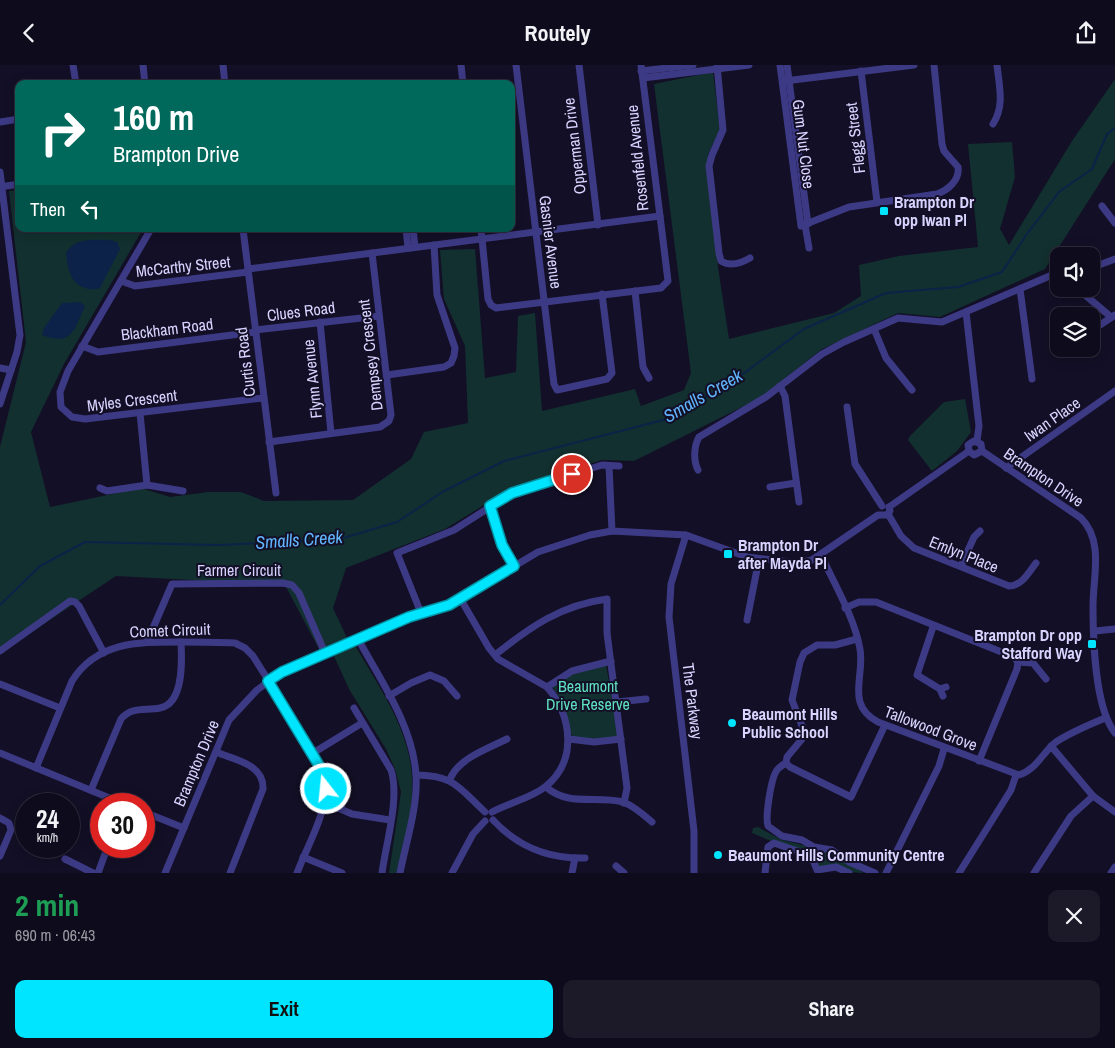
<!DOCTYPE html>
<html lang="en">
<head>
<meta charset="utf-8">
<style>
  body { margin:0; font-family:"Archivo Narrow",sans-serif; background:#1c1929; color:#f1f3f6; height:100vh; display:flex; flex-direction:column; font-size:19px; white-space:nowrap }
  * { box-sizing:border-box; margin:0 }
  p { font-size:16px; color:#9b9ba3 }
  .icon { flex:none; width:28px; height:28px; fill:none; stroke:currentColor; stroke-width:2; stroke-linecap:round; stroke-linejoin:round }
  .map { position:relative; height:808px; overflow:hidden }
  .sheet { display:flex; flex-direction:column; background:#0e0b1c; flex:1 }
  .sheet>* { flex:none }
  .banner { position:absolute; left:15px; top:15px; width:500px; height:152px; border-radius:10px; box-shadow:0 2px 12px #0003,0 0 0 1px #2e2b3b; background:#00695c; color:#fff; overflow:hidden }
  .fabs { position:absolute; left:1050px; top:182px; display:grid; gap:10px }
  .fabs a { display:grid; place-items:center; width:50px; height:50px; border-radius:10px; background:#0e0b1c; box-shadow:0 2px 12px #0003,0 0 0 1px #2e2b3b; font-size:25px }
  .speed { position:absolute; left:15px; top:728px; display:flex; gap:10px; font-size:25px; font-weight:700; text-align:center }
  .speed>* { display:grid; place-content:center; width:65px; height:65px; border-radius:50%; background:#0e0b1c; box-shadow:0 2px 12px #0003,0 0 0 1px #2e2b3b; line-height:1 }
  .speed small { font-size:12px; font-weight:400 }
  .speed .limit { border:8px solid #d22; background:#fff; color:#111 }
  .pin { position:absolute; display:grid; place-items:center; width:42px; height:42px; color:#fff; margin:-21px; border:2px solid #fff; border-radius:50%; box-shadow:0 1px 5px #0007 }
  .me { position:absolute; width:55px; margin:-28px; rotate:344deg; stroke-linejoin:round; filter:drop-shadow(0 0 4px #0008) }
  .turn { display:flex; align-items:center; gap:18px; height:105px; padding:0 15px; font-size:22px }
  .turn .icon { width:65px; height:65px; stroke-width:2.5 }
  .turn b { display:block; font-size:35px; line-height:42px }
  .then { display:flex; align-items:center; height:48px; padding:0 15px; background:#0003; gap:10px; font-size:19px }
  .round { display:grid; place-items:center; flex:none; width:52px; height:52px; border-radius:10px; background:#1c1929 }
  .headline { display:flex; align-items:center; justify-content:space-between; height:85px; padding:0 15px }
  h1 { font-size:30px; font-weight:700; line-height:38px; color:#1e9e55 }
  .cta { display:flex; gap:10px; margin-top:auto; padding:10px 15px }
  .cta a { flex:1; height:58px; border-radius:10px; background:#00e5ff; color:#111; font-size:20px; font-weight:700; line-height:58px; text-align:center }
  .cta a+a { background:#1c1929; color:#f1f3f6 }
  header { display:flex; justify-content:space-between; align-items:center; height:65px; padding:0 15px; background:#0e0b1c; font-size:22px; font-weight:700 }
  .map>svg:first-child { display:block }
  .green { fill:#12302f }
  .water { fill:#0c2248 }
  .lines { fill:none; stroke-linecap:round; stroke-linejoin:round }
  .stream { stroke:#0c2248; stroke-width:2 }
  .minor { stroke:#3d3a85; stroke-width:7 }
  .route-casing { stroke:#0095a6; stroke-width:12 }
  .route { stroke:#00e5ff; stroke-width:9 }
  .poi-dot { fill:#00e5ff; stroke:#130f26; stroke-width:2 }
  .labels { text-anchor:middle; stroke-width:4; stroke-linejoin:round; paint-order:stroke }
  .street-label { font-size:16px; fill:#d9d4ff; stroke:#130f26 }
  .poi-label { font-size:16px; font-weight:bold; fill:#d9d4ff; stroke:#130f26; text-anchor:start }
  .park-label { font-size:16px; fill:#5fe0c0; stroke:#130f26 }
  .water-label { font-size:18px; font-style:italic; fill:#62b6ff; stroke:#130f26 }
</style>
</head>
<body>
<header><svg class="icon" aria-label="back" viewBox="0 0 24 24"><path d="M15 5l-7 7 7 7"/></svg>Routely<svg class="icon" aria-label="share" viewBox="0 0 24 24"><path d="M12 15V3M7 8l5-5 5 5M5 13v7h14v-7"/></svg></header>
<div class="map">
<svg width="1115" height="808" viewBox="0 0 1115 808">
  <rect width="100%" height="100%" fill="#130f26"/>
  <g class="green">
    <polygon points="713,7 720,65 708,89 718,202 729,274 834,248 861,231 859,200 899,191 978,182 968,79 1012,77 1015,112 1000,164 1009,180 1072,76 1115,14 1115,94 1045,204 940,252 898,248 822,284 760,333 634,396 602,395 507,426 445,464 346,503 333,543 348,575 319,584 285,520 116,511 0,588 0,382 26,277 9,126 19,125 19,164 143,164 64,299 31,367 50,442 141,423 170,432 208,427 241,427 264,436 353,435 411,394 424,367 468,358 465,281 444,234 440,185 475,184 485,313 516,307 518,251 535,248 542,346 635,324 641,341 684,325 691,308 654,19"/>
    <polygon points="965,334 971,367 957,386 932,406 908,375 910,371 944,337"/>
    <path d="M355,580c23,41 55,84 57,133 2,32 -8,64 -15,95h-8l12,-81 -6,-23 -9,-20 -37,-60 -15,-33z"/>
    <polygon points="606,600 619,671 593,675 574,672 570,668 564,640 552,621 571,609"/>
    <path d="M758,762l24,13 45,11 37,22c-16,0 -30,-7 -46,-7l-2,-6 -64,-27 1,-5z"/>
  </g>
  <g class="water">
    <path d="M110,175l7,2 3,7 -20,39c-4,2 -7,1 -11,1 -19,-4 -21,-19 -23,-36 9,-16 28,-13 44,-13z"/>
    <path d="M80,237l5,4c-11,23 -12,41 -43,29l2,-7 18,-25z"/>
  </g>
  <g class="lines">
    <polyline class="stream" points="0,540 40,501 85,477 218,480 340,474 397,457 444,426 504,396 671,353 740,311 804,264 886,228 958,222 1002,207 1027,169 1059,127 1092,104 1107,69 1115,63"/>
    <g class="minor">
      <polyline points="73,0 76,19"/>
      <polyline points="143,0 145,19"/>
      <polyline points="223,0 225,19"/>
      <polyline points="461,0 463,19"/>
      <polyline points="516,0 554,319 557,325 607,314 612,308 602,229"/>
      <polyline points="579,0 598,160"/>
      <path d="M717,0l6,65 -11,25 -3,11 10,87 2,8c10,6 20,2 29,-3"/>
      <path d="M780,0l21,161 48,-19 88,-13c11,-4 23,-14 21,-27l-14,-16 -2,-7 -8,-79"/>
      <polyline points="787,0 808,159"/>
      <polyline points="641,6 693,0"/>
      <polyline points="861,6 877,137"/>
      <polyline points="643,13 749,0"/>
      <polyline points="785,16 914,0"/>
      <polyline points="0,57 19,54"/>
      <path d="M993,59c12,-19 6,-38 4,-59"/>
      <polyline points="0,107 20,270 17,287 0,339"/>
      <polyline points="0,122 19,119"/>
      <polyline points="1102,141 1115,158"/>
      <polyline points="805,160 809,183"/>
      <polyline points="151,164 68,306 60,327 61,342 72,352 85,354 263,333"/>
      <polyline points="243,164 276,428"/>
      <polyline points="406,164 408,183"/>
      <polyline points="413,164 415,182"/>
      <polyline points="481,164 488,234 491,240 496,243 661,223 668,216 660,151"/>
      <polyline points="1091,203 1115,194"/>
      <polyline points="248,204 660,151 641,0"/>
      <polyline points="121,216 135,221 248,207"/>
      <polyline points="1020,224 1032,314"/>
      <polyline points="1078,224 1111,252"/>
      <polyline points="635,226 643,302 649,313"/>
      <polyline points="966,247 979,361 977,376"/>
      <polyline points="320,257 331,368"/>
      <polyline points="874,264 886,293 912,325"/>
      <polyline points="255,265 379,251"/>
      <polyline points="1091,266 1115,250"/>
      <polyline points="82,281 98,287 256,267"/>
      <polyline points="0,303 11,305"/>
      <polyline points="387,310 444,302 451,298 454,291 455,283 437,230 434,180"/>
      <polyline points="780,321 785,331 799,437"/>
      <polyline points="847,342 855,399 882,441"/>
      <polyline points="140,348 147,420"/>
      <polyline points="269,377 380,362 389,356 391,350 372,188"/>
      <polyline points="969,386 968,380 974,376 981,379 982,386"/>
      <polyline points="969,386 974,390 982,386"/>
      <path d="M982,386l99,67c23,23 12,59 12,88 0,33 2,102 22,127"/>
      <polyline points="609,401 612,466"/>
      <polyline points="1006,403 1115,326"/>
      <path d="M698,405c-5,-10 -4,-24 1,-33l67,-40 56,-43 22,-12 54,-24 44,4 110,-47h7"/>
      <polyline points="770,422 796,418"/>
      <polyline points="100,423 107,426 147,420 183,426"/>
      <polyline points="490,441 502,480 514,501"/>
      <polyline points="889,442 969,386"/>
      <path d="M888,449l13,22 13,12 95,38c13,0 20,-14 27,-23"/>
      <polyline points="686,470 671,519 669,552 694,766 694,808"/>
      <path d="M821,490c13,28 34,64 39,94 5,28 -15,55 18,73l141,53c17,-5 24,-23 37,-33 15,-10 33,-17 49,-24"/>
      <polyline points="961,501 974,472 980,466"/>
      <path d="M460,533l29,50 9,11 49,28c25,29 31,74 -2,100 -14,11 -36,16 -53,25"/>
      <polyline points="845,543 859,537 876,537 1014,592 1018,597 1017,604 979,696"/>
      <polyline points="421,548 397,488 454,465 512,428 602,400 619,401"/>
      <polyline points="747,555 759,494"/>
      <polyline points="933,562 917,610 940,624"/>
      <polyline points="1095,566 1115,564"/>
      <path d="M358,574c23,42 55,87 58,136 2,32 -10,67 -16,98"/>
      <polyline points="857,574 835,580 817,580 804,588 800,597 792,635 804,666 802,674 787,692 786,698 790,702 851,732 885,660"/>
      <polyline points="147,577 172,519 283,518 292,520 299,528 325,588"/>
      <polyline points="0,586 70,536 75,537 79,541 104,588"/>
      <path d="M495,590c35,-28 66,-50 112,-56v34l20,155 -3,15"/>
      <polyline points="1018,597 1033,598 1046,614"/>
      <polyline points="0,619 60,643"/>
      <polyline points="547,622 572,606 611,596"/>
      <polyline points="389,631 411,618 430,610 444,616 457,631"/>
      <polyline points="943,631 940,624 946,622"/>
      <polyline points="617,637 646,634"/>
      <path d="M354,643l37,62c9,28 -5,73 -9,103"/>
      <polyline points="569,674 594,677 621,674"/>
      <polyline points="1051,681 1093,731 1115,747"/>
      <path d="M216,687c19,8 48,12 47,37l-33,84"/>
      <polyline points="0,688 124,739"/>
      <polyline points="313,688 362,658"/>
      <path d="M786,698c-3,2 -7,4 -9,7 -6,8 -12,47 -9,56l14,10 20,4 12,7 18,3 17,12 26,11"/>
      <path d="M36,703l36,-87c25,-40 67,-39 109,-39 18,0 36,0 54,1l10,5 8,8c15,25 75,111 73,134 -2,28 -19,57 -29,83"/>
      <path d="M416,710c38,0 43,13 69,37"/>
      <path d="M450,714c9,-21 37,-30 57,-40"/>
      <path d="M546,722c23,20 50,8 77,15 11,4 21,13 29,20"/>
      <path d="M91,725l30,-71c11,-13 24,-8 39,-11 24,-4 22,-48 21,-66"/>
      <polyline points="324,737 352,749 390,755"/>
      <polyline points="144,747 184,763"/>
      <polyline points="0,753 9,758 11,765 0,791"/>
      <path d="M493,755c24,26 56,39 92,38"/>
      <polyline points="303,792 342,808"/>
      <polyline points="65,794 93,808"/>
      <polyline points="616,801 624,808"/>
      <polyline points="98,808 108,781"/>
      <polyline points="165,808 229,655 257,625 282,607 409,553 449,540 538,487 590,470 612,466 686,470 747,492 799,498 812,495 878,450 887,450 890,446 889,442"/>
      <polyline points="452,808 473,769 485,756"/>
      <polyline points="572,808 575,793"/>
      <polyline points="765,808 768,782 774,778 806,789 812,793 817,805 836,802 849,808"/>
      <polyline points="886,808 939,701 944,684"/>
      <polyline points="959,808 1011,725 1016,710"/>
      <polyline points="1034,808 1071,751 1093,731"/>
      <polyline points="1111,808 1115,802"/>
    </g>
  </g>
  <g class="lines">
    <defs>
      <polyline id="route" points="326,724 323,707 268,616 282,607 409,552 449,540 514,501 502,480 490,441 512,428 572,409"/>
    </defs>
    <use href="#route" class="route-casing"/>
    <use href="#route" class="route"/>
  </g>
  <g class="poi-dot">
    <rect x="879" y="141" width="10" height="10" rx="2.5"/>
    <rect x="723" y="484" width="10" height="10" rx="2.5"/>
    <rect x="1087" y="574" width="10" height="10" rx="2.5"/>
    <circle cx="732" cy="658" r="5"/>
    <circle cx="718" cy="790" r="5"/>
  </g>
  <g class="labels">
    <g class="street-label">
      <text transform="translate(855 73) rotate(-97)" y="6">Flegg Street</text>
      <text transform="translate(804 79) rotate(83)" y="6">Gum Nut Close</text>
      <text transform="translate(574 81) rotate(-97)" y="6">Opperman Drive</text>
      <text transform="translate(637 93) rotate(-96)" y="6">Rosenfeld Avenue</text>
      <text transform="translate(551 177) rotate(83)" y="6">Gasnier Avenue</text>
      <text transform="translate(183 201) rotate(-6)" y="6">McCarthy Street</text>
      <text transform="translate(301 246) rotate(-7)" y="6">Clues Road</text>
      <text transform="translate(167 264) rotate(-7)" y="6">Blackham Road</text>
      <text transform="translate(370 290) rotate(-97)" y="6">Dempsey Crescent</text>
      <text transform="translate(245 297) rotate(-97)" y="6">Curtis Road</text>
      <text transform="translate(312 314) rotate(-96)" y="6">Flynn Avenue</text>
      <text transform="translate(132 335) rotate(-7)" y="6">Myles Crescent</text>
      <text transform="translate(1052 354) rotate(-35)" y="6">Iwan Place</text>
      <text transform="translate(1044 412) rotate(34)" y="6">Brampton Drive</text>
      <text transform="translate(964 489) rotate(22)" y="6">Emlyn Place</text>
      <text x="239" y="511">Farmer Circuit</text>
      <text transform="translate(170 565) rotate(-2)" y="6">Comet Circuit</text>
      <text transform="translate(693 636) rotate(83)" y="6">The Parkway</text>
      <text transform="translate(931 663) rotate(21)" y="6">Tallowood Grove</text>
      <text transform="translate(196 698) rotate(-67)" y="6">Brampton Drive</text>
    </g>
    <g class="poi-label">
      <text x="894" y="143">Brampton Dr<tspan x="894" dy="18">opp Iwan Pl</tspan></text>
      <text x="738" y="486">Brampton Dr<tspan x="738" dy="18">after Mayda Pl</tspan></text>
      <text x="1082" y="576" text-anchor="end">Brampton Dr opp<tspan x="1082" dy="18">Stafford Way</tspan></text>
      <text x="742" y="655">Beaumont Hills<tspan x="742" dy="18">Public School</tspan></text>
      <text x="728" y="796">Beaumont Hills Community Centre</text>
    </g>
    <g class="park-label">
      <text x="588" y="627">Beaumont<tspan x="588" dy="18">Drive Reserve</tspan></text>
    </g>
    <g class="water-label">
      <text transform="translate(703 331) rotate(-30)" y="6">Smalls Creek</text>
      <text transform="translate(299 475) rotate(-4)" y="6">Smalls Creek</text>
    </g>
  </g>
</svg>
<div class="fabs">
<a><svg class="icon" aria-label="sound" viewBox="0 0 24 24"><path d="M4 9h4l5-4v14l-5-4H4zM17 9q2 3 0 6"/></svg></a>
<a><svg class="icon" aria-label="layers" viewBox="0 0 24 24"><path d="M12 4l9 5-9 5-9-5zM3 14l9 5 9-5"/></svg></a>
</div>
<div class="speed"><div>24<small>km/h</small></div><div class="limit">30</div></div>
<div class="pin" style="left:572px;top:409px;background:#d93025"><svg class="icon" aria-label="arrive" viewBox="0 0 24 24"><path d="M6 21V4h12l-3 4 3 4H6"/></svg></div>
<svg class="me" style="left:326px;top:724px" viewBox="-20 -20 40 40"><circle r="17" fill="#00e5ff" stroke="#fff" stroke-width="3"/><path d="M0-11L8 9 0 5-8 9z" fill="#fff"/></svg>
<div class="banner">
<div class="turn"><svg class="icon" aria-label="right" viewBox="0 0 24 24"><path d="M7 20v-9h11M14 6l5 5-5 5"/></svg><div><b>160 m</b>Brampton Drive</div></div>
<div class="then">Then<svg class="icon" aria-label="left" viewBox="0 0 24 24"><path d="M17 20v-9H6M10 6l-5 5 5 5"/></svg></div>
</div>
</div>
<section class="sheet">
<div class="headline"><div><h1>2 min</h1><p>690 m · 06:43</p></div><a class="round"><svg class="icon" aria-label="close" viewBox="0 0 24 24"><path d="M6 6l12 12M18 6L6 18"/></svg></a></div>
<div class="cta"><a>Exit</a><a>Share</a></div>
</section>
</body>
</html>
